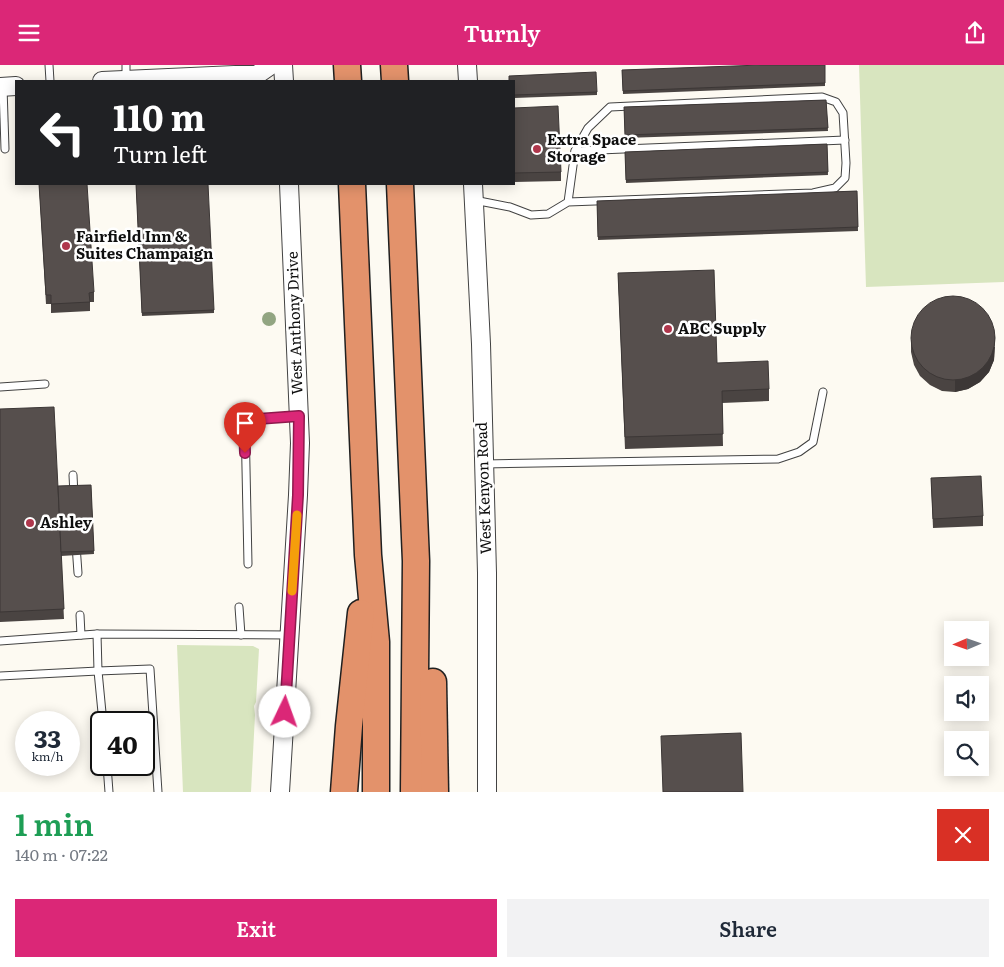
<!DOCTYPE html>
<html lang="en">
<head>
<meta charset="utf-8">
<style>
  body { margin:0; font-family:Literata,serif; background:#f2f2f3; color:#1f2937; height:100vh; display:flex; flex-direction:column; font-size:19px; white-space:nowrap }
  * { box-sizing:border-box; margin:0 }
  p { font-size:16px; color:#747a83 }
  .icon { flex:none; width:28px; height:28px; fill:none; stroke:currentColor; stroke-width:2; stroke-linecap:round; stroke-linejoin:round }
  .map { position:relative; height:727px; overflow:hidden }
  .side { display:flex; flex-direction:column; background:#fff; flex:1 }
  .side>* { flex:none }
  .banner { position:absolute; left:15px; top:15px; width:500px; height:105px; border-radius:0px; box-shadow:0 2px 12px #0003; background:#202124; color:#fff; overflow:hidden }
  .needle { width:32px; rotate:268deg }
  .tools { position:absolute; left:944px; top:556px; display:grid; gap:10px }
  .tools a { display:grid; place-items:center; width:45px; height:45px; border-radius:0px; background:#fff; box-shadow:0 2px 12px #0003; font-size:25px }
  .speed { position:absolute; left:15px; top:646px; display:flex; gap:10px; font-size:25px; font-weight:700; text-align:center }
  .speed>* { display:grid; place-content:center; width:65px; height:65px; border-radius:50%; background:#fff; box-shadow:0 2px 12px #0003; line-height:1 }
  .speed small { font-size:12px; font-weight:400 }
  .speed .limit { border:2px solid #111; border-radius:8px; background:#fff; color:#111 }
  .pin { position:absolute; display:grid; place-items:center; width:42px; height:42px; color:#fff; margin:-51px -21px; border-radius:50% 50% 50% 0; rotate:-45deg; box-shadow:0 0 5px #0007 }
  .pin .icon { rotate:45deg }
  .me { position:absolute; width:55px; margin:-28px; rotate:3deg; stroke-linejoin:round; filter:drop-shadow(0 0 4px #0008) }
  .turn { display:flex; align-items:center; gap:18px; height:105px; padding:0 15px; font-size:22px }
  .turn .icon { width:65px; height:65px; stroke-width:2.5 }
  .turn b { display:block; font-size:35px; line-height:42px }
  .round { display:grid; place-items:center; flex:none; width:52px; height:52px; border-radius:0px; background:#f2f2f3 }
  .overview { display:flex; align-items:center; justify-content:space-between; height:85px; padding:0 15px }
  h1 { font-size:30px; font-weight:600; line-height:38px; color:#1e9e55 }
  .cta { display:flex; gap:10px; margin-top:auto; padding:10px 15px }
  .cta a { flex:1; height:58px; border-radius:0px; background:#db2777; color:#fff; font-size:20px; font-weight:600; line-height:58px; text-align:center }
  .cta a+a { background:#f2f2f3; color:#1f2937 }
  header { display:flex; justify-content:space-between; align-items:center; height:65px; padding:0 15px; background:#db2777; color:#fff; font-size:22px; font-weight:600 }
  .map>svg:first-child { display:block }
  .green { fill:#d8e5bf }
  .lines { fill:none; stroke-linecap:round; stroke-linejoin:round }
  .service-casing { stroke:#424242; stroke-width:9 }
  .tertiary-casing { stroke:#424242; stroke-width:20 }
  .motorway-casing { stroke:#202020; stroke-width:29 }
  .service { stroke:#fff; stroke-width:7 }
  .tertiary { stroke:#fff; stroke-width:18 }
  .motorway { stroke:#e3926b; stroke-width:26 }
  .tree { fill:#92a582 }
  .wall { fill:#4a4442 }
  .shaded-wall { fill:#3c3736 }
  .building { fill:#564f4d; stroke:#3c3736 }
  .route-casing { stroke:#8e194d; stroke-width:12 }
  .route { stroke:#db2777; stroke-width:9 }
  .slow { stroke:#f59e0b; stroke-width:9 }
  .poi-dot { fill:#af374c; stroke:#fff; stroke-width:2 }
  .labels { text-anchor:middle; stroke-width:5; stroke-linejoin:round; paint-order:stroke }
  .poi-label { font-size:15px; font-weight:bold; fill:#0f0f0f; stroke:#fff; text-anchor:start }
  .street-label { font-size:15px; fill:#0f0f0f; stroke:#fff }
</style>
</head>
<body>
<header><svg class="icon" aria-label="menu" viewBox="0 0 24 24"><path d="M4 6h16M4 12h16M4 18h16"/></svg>Turnly<svg class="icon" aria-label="share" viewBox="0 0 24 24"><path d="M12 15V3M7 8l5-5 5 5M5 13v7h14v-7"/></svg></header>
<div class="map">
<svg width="1004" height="727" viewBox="0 0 1004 727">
  <rect width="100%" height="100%" fill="#fdfaf2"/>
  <g class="green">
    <polygon points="859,0 1004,0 1004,217 866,222"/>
    <polygon points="177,580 253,581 259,584 256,637 254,641 255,650 251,727 183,727"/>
  </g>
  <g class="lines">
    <defs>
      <g id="service">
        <polyline points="49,0 50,16"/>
        <polyline points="126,0 126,15"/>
        <polyline points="3,22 5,84"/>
        <polyline points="575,86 845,75"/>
        <polyline points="474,135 510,142 531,150 548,149 568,137 813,128 835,123 845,113 846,98 843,48 836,37 822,32 610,42 588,63 575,86 568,137"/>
        <polyline points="0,322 45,319"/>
        <polyline points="484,399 778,394 799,387 813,377 823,327"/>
        <polyline points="73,410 74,430"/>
        <polyline points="76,480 78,508"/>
        <polyline points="248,499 245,355 298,351"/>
        <polyline points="239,542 241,570"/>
        <polyline points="80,550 81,570"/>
        <polyline points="97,569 98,606 150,604 158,727"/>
        <polyline points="0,576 97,569 289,570"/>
        <polyline points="0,611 98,606 103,658"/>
        <polyline points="107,700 109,727"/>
      </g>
      <g id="tertiary">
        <polyline points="283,0 284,16"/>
        <polyline points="467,0 468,16"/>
        <polyline points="102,16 258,9 271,0"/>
        <polyline points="0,22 16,21"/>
        <polyline points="473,119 481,279 487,508 487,727"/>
        <polyline points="280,727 298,430 300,378 289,119"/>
      </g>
      <g id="motorway">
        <polyline points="347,0 348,16"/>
        <polyline points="394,0 395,16"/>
        <polyline points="352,119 368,490 376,577 376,727"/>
        <polyline points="400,119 416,496 414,727"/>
        <polyline points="433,617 435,727"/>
        <polyline points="344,727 349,661 361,548"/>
      </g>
    </defs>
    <use href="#service" class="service-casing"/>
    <use href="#tertiary" class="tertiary-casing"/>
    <use href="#motorway" class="motorway-casing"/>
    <use href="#service" class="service"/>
    <use href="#tertiary" class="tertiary"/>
    <use href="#motorway" class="motorway"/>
  </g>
  <circle class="tree" cx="269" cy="254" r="7"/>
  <g class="wall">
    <polygon points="825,0 825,21 623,29 622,5"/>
    <polygon points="514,16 597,27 597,30 514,33"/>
    <polygon points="826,35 828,66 625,73 624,42"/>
    <polygon points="514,43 561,107 561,116 514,117"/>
    <polygon points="827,79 828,110 626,118 625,87"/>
    <polygon points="39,119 94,227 94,237 90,237 90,246 51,248 51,239 46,239"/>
    <polygon points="136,119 214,245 214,248 142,251"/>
    <polygon points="857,126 858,166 598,175 597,136"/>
    <polygon points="618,208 717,298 769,324 769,336 722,338 723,381 625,384"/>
    <polygon points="911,275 995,282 994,295 989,307 980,317 968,324 955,327 942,326 930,320 920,311 914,300 911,287"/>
    <polygon points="0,344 58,421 91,420 94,489 61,491 64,554 0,557"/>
    <polygon points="931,413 983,451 983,461 933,463"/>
  </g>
  <polygon class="shaded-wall" points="995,270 994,295 989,307 980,317 968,324 955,327 955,315"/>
  <g class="building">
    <polygon points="761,0 825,0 825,18 623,26 622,5"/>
    <polygon points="596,7 597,27 514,30 514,16 509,16 509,11"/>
    <polygon points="826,35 828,63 625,70 624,42"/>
    <polygon points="558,41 561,107 514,108 514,43"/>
    <polygon points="827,79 828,107 626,115 625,87"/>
    <polygon points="39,119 87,119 94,227 89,228 90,237 51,239 51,230 46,230"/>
    <polygon points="136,119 208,119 214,245 142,248"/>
    <polygon points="857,126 858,162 598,172 597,136"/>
    <polygon points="714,205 717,298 768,296 769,324 722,326 723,369 625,372 618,208"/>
    <circle cx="953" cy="273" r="42"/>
    <polygon points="54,342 64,544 0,547 0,344"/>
    <polygon points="981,411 983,451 933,454 931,413"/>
    <polygon points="91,420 94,486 61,487 58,421"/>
    <polygon points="741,668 743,727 663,727 661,671"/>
  </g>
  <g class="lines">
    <defs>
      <polyline id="route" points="245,388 244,355 299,351 298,430 285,647"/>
    </defs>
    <use href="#route" class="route-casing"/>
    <use href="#route" class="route"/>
    <polyline class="slow" points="292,526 297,450"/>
  </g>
  <g class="poi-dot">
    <circle cx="537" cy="84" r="5"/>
    <circle cx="66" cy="181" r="5"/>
    <circle cx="668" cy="264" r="5"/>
    <circle cx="30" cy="458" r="5"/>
  </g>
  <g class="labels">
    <g class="poi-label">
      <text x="547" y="80">Extra Space<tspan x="547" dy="17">Storage</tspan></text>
      <text x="76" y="177">Fairfield Inn &amp;<tspan x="76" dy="17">Suites Champaign</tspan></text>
      <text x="678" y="269">ABC Supply</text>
      <text x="40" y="463">Ashley</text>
    </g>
    <g class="street-label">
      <text transform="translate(295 258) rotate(-92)" y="5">West Anthony Drive</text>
      <text transform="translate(484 423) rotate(-92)" y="5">West Kenyon Road</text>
    </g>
  </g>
</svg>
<div class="tools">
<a><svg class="needle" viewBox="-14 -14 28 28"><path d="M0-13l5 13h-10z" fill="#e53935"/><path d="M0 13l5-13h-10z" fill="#747a83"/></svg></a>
<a><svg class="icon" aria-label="sound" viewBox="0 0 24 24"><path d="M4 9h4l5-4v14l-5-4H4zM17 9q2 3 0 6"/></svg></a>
<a><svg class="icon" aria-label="search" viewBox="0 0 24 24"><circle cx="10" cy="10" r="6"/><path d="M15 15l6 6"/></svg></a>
</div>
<div class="speed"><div>33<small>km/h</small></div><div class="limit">40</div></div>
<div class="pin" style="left:245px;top:388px;background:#d93025"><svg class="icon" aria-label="arrive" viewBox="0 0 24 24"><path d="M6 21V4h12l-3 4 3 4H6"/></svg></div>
<svg class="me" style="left:285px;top:647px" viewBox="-20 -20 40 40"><circle r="19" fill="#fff"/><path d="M0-13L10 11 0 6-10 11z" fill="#db2777"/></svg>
<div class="banner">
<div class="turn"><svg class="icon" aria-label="left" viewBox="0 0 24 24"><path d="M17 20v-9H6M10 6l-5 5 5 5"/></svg><div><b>110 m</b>Turn left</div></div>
</div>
</div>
<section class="side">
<div class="overview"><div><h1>1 min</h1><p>140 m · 07:22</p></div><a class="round" style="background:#d93025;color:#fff"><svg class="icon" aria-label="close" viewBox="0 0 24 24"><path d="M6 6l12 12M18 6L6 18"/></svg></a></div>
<div class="cta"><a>Exit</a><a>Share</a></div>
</section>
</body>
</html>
